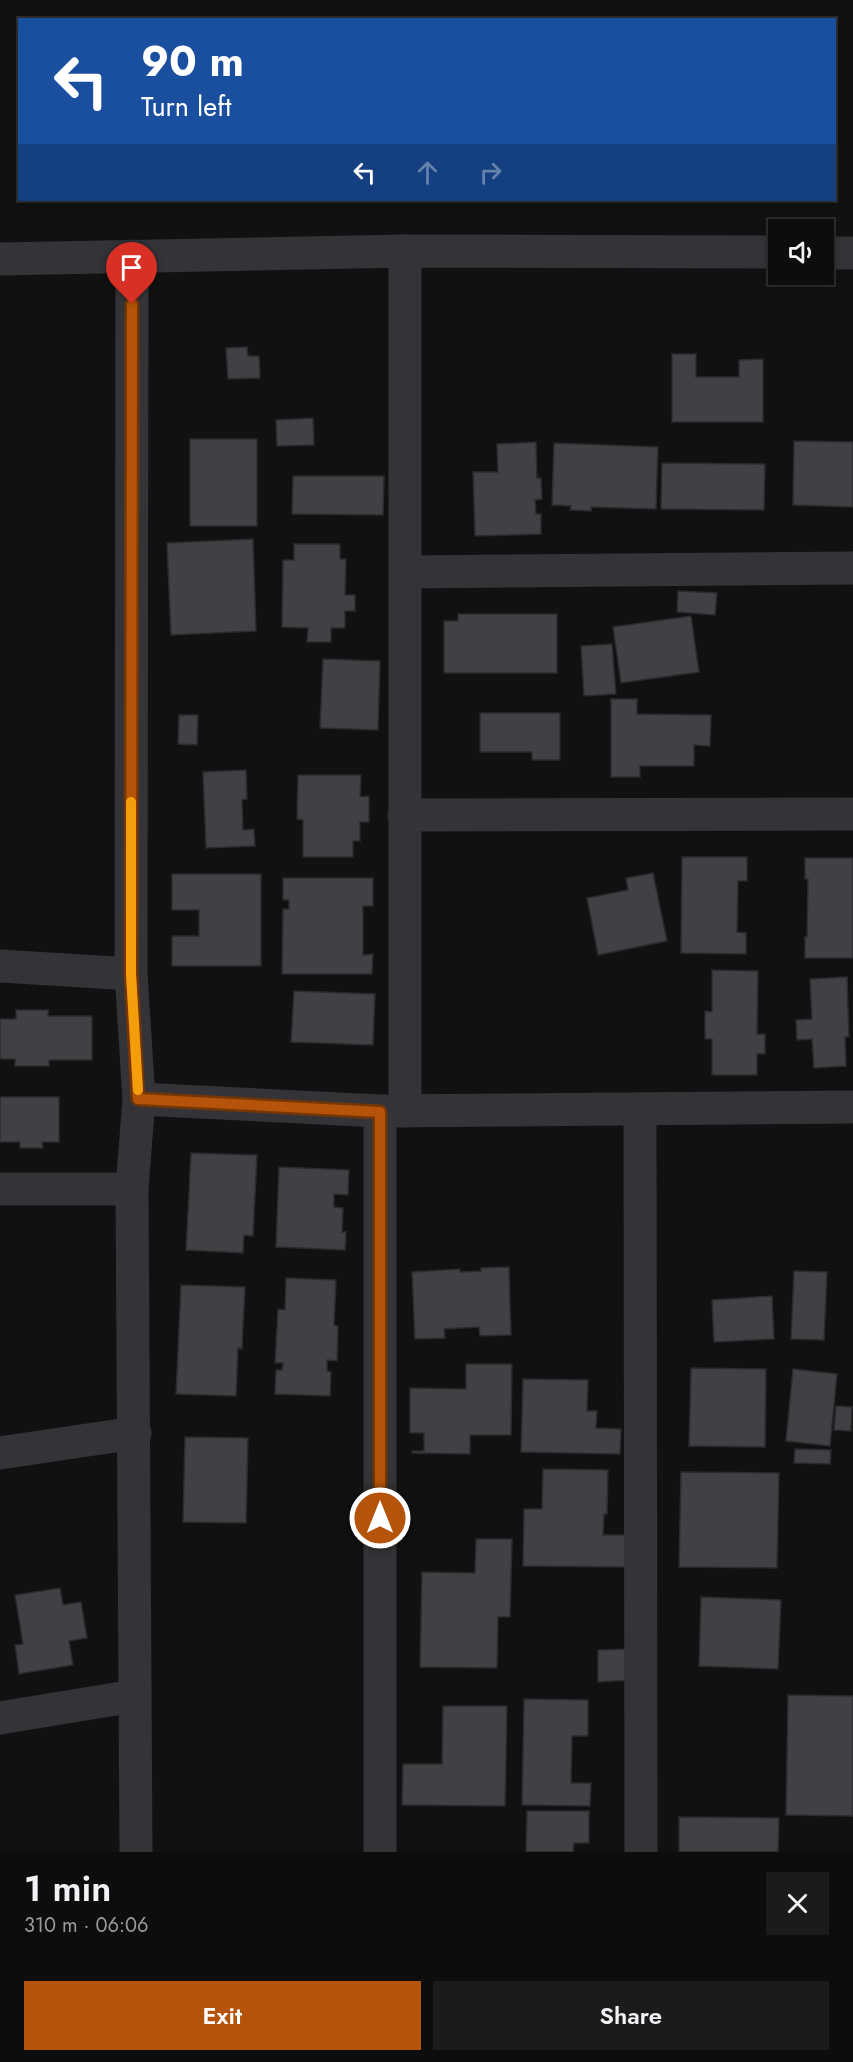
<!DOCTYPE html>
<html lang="en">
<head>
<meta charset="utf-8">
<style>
  body { margin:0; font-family:Jost,sans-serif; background:#1b1b1c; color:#f1f3f6; height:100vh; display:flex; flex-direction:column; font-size:22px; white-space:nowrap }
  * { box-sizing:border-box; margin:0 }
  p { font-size:20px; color:#9a9c9e }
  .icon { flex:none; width:33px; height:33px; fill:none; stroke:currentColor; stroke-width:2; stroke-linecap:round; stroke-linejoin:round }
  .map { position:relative; height:1852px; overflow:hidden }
  .details { display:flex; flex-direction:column; background:#0d0d0e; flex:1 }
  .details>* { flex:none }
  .hud { position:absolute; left:18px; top:18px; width:818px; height:183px; border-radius:0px; box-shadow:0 3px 9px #0003,0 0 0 2px #2d2d2e; background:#1a4fa0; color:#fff; overflow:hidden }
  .controls { position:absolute; left:768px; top:219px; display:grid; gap:12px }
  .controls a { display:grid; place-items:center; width:66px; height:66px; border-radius:0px; background:#0d0d0e; box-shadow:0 3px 9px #0003,0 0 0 2px #2d2d2e; font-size:30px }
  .pin { position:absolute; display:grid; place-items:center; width:51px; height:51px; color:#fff; margin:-62px -26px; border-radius:50% 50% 50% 0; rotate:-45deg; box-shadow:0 0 6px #0007 }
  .pin .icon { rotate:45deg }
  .me { position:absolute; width:66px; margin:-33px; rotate:0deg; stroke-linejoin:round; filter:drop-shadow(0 0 4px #0008) }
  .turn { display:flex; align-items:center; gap:21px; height:126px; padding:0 24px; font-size:27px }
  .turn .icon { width:78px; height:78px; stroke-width:2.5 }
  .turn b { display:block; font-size:42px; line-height:51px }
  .lanes { display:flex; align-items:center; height:57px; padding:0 24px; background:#0003; justify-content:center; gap:30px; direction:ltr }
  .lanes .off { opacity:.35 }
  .round { display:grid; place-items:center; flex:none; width:63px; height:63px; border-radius:0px; background:#1b1b1c }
  .headline { display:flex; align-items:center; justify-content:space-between; height:102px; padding:0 24px }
  h1 { font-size:36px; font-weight:600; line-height:45px }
  .primary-button { display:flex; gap:12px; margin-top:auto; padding:12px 24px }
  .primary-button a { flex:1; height:69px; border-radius:0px; background:#b45309; color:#fff; font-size:24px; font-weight:600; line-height:69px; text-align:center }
  .primary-button a+a { background:#1b1b1c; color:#f1f3f6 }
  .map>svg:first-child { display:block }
  .building { fill:#404045; stroke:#2b2b2e; stroke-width:1.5 }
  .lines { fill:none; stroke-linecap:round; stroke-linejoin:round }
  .minor { stroke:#343438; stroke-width:33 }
  .route-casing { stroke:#753606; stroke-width:15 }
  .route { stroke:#b45309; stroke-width:10 }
  .slow { stroke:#f59e0b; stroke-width:10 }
</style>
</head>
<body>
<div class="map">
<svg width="853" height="1852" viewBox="0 0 853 1852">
  <rect width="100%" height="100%" fill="#111112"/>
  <g class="building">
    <polygon points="247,347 248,356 259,356 260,378 228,379 226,348"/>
    <polygon points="672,354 696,354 696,377 739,377 739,360 763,359 763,422 672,422"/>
    <polygon points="313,418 314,445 277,446 276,420"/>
    <rect x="190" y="439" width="67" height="87"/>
    <polygon points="794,441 853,442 853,507 793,505"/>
    <polygon points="536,442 537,478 541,478 542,499 535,500 536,514 541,514 541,534 475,536 473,472 498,472 497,444"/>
    <polygon points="554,443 658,447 656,509 591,507 591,511 570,510 571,506 552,505"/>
    <polygon points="662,463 765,464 764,510 661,509"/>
    <polygon points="293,476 384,476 383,515 292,514"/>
    <polygon points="253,539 256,631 171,635 167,543"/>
    <polygon points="294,544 340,544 340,559 346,559 345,595 355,595 355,611 345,611 345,628 331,628 331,642 307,642 308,628 282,627 283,560 294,560"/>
    <polygon points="678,591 717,593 715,615 677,612"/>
    <polygon points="458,614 557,614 557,673 444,673 444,621 458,621"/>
    <polygon points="691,616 699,672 621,683 613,627"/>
    <polygon points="612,644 616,694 584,696 581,646"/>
    <polygon points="323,659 380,661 378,730 320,728"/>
    <polygon points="611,699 637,699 637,714 711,715 710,746 694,745 694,766 640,766 640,777 611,777"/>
    <polygon points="480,713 560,713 560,760 532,760 532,752 480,752"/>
    <polygon points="179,715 198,715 197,745 178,744"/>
    <polygon points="246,770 247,799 242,800 243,830 254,829 255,846 206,848 203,772"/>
    <polygon points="298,775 361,775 360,797 369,796 369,822 360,822 360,841 353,841 353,857 303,857 303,820 297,819"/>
    <polygon points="682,857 747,857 747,881 738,881 737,932 746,933 746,954 681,953"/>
    <polygon points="805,858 853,858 853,958 805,958 805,937 807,937 808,879 805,879"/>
    <polygon points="653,873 667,941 598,955 587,898 628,890 626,878"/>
    <polygon points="172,874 261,874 261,966 172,966 172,936 199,936 199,910 172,910"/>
    <polygon points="283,878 373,878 373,906 363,906 363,955 373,954 372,974 282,974 283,909 289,909 289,900 283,900"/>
    <polygon points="712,970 758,971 757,1034 765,1034 765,1054 757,1054 757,1075 712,1075 712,1039 705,1039 705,1011 712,1012"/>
    <polygon points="847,977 849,1037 845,1037 846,1066 814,1068 812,1039 797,1040 796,1020 812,1019 810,979"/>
    <polygon points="294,991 375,994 373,1045 291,1042"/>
    <polygon points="16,1010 48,1010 48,1016 92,1016 92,1060 49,1060 49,1066 15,1066 15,1059 0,1059 0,1019 16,1019"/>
    <polygon points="0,1097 59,1097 59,1142 42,1142 43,1148 20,1148 20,1142 0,1142"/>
    <polygon points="191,1153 257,1155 253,1236 244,1235 243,1253 186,1250"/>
    <polygon points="279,1167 349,1170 348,1195 334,1194 334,1207 343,1208 342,1232 346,1232 345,1250 276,1247"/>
    <polygon points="509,1267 511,1335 480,1336 479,1327 444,1329 445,1338 415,1339 412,1272 460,1269 460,1272 481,1271 481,1268"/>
    <polygon points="794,1271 827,1272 824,1340 791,1339"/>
    <polygon points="286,1278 336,1280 334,1325 338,1326 337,1361 327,1360 327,1371 331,1372 330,1396 275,1394 276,1370 282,1370 283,1363 275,1363 278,1309 285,1310"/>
    <polygon points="181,1285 245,1287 242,1349 238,1348 236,1396 176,1394"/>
    <polygon points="772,1296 774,1339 714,1342 712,1300"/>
    <polygon points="466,1364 512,1364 511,1435 470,1435 470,1454 412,1453 412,1451 424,1451 424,1433 410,1433 410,1388 466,1389"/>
    <polygon points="691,1368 766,1369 765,1447 689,1446"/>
    <polygon points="793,1369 837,1374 830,1446 786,1441"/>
    <polygon points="523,1379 588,1380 587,1411 597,1411 596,1428 621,1429 620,1454 521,1452"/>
    <polygon points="836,1406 852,1407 851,1431 834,1430"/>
    <polygon points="185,1437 248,1438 246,1523 183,1522"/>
    <polygon points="795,1449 831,1450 830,1464 794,1463"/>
    <polygon points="543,1469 608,1470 607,1514 604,1514 603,1535 625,1535 625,1567 523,1566 524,1509 542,1509"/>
    <polygon points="681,1472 779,1473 777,1568 679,1567"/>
    <polygon points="476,1539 512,1539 510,1617 498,1617 497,1668 420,1667 422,1572 475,1573"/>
    <polygon points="60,1588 63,1605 81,1602 87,1638 69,1641 73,1665 19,1674 15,1645 23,1644 15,1595"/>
    <polygon points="701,1597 781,1600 778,1669 699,1666"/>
    <polygon points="631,1649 632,1680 598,1682 598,1650"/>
    <polygon points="788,1695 853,1696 853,1816 786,1815"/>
    <polygon points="524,1699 588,1700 588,1736 572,1736 571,1783 591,1783 590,1806 522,1805"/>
    <polygon points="443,1706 507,1706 505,1806 402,1805 403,1764 442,1764"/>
    <polygon points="527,1811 589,1811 589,1843 574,1843 573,1852 526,1852"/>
    <polygon points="679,1817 779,1818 778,1852 679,1852"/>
  </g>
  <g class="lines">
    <g class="minor">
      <path d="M405,251c1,287 -1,573 0,860"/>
      <polyline points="824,253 853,253"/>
      <polyline points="132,256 131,974 139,1099 132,1189 136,1852"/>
      <polyline points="0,259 405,251 778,252"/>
      <polyline points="406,572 853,568"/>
      <polyline points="404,815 853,814"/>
      <polyline points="0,966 131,974"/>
      <polyline points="139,1099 380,1111 853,1107"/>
      <polyline points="640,1109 641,1852"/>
      <polyline points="380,1111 380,1852"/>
      <polyline points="0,1189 132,1189"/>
      <polyline points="0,1453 135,1433"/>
      <polyline points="0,1718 134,1696"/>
    </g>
  </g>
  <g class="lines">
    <defs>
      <polyline id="route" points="132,304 131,974 138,1099 380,1112 380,1518"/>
    </defs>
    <use href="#route" class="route-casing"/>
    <use href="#route" class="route"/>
    <polyline class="slow" points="131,802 131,974 138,1090"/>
  </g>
</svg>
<div class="controls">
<a><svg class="icon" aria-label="sound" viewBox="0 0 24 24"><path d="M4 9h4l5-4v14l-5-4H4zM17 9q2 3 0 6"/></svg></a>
</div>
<div class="pin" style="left:132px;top:304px;background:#d93025"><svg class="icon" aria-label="arrive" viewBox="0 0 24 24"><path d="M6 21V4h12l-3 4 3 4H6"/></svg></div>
<svg class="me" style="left:380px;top:1518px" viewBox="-20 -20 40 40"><circle r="17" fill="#b45309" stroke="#fff" stroke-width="3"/><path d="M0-11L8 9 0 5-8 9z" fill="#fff"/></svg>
<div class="hud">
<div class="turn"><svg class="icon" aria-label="left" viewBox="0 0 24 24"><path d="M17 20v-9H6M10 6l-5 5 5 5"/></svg><div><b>90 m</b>Turn left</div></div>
<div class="lanes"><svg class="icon" aria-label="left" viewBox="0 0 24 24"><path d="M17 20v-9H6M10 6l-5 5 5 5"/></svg><svg class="icon off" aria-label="ahead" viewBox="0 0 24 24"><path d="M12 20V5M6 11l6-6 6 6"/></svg><svg class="icon off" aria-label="right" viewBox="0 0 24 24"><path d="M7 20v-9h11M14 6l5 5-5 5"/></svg></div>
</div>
</div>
<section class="details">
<div class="headline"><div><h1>1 min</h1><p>310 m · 06:06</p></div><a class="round"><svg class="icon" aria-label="close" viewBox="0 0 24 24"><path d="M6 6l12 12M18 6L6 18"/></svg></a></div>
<div class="primary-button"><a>Exit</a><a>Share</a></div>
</section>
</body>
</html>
